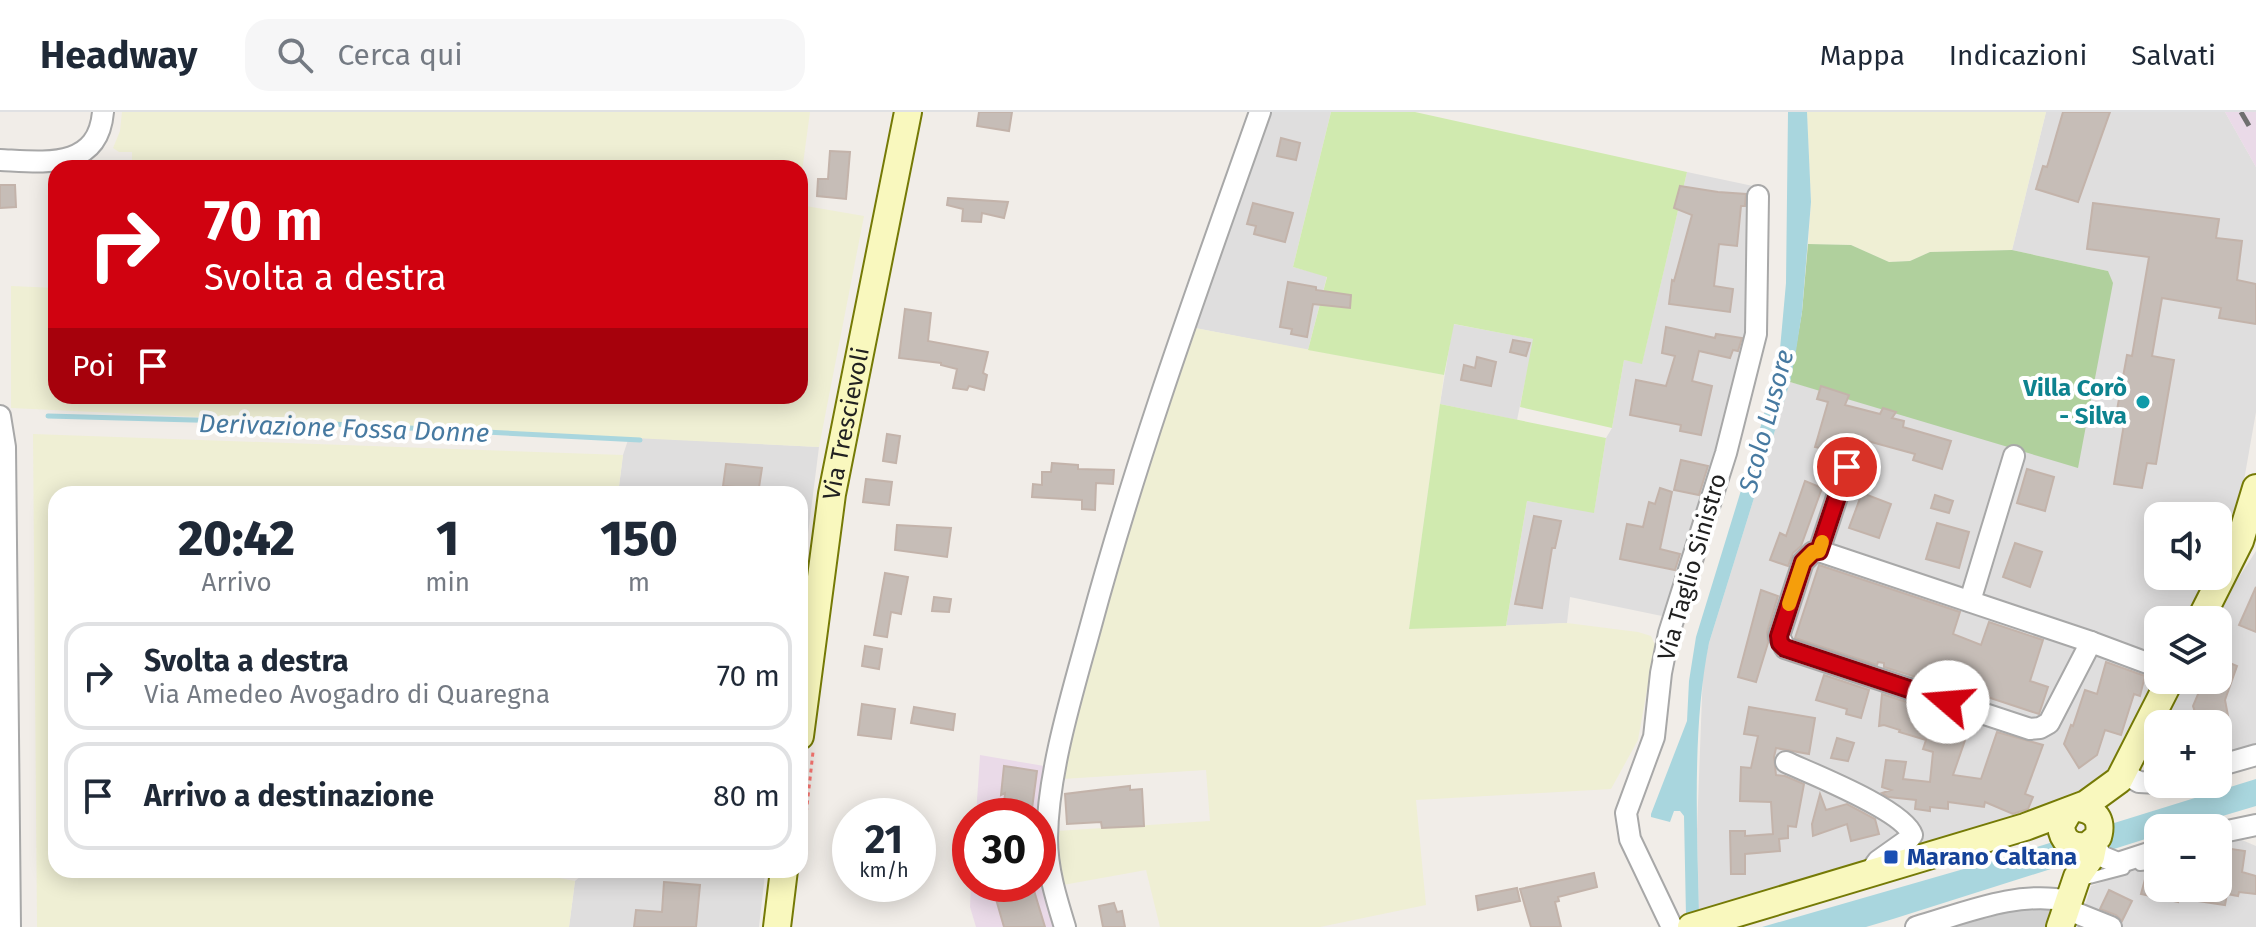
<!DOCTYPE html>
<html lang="it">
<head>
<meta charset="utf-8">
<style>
  body { margin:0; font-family:"Fira Sans",sans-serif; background:#f6f6f7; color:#1f2937; height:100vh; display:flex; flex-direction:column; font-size:30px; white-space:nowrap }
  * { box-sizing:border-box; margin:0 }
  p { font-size:26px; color:#747a83 }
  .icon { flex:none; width:44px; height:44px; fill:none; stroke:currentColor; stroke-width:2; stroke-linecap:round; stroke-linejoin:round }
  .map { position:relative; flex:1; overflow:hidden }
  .details { position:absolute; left:48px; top:374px; width:760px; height:392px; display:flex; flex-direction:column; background:#fff; border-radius:24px; box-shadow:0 4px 20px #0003 }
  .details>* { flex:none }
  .hud { position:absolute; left:48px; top:48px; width:760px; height:244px; border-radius:24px; box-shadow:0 4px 20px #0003; background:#d00210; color:#fff; overflow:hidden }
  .tools { position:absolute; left:2144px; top:390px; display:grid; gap:16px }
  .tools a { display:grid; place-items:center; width:88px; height:88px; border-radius:16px; background:#fff; box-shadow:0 4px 20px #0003; font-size:40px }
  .speed { position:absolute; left:832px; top:686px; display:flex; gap:16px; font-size:40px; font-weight:700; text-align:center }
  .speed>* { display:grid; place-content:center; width:104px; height:104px; border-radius:50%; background:#fff; box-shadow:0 4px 20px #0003; line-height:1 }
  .speed small { font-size:20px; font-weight:400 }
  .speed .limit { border:12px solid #d22; background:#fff; color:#111 }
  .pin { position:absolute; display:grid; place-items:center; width:68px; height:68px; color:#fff; margin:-34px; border:4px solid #fff; border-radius:50%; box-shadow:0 2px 8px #0007 }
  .me { position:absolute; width:88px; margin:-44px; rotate:288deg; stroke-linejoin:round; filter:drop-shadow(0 0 6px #0008) }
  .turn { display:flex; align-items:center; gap:28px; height:168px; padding:0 24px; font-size:36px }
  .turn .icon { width:104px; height:104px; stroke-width:2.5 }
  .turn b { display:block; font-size:56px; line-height:68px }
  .then { display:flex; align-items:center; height:76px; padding:0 24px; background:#0003; gap:16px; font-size:30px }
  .eta { display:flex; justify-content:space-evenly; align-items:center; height:136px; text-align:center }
  .eta b { font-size:48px; font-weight:800; line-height:56px }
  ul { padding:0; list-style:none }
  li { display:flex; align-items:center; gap:24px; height:108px; margin:0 16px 12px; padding:0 8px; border:4px solid #e0e1e3; border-radius:24px }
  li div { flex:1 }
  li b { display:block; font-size:30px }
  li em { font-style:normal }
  header { display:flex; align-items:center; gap:48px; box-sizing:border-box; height:112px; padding:0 40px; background:#fff; border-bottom:2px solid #e0e1e3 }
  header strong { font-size:38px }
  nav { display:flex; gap:44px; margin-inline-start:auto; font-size:28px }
  .search { width:560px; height:72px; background:#f6f6f7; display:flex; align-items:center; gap:20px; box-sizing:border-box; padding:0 28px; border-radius:24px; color:#747a83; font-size:30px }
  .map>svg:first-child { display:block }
  .residential { fill:#dfdede }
  .industrial { fill:#eadae8 }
  .religious { fill:#cfcfcf }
  .farmland { fill:#efefd4 }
  .grass { fill:#d0eaaf }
  .forest { fill:#b0d09d }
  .water { fill:#a9d6de }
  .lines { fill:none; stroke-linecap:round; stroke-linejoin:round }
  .stream { stroke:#a9d6de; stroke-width:5 }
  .building { fill:#c6bdb7; stroke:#c3b3aa; stroke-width:2 }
  .service-casing { stroke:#a8a8a8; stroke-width:14 }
  .minor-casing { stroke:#a8a8a8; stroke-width:24 }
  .secondary-casing { stroke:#757a06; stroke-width:30 }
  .path { stroke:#f97671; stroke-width:3; stroke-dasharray:4 4; stroke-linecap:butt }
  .service { stroke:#fff; stroke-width:10 }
  .minor { stroke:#fff; stroke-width:20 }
  .secondary { stroke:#f9f8be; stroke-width:26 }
  .rail { stroke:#6f6f6f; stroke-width:5; stroke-dasharray:16 16; stroke-linecap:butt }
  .route-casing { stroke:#87010a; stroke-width:20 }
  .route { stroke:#d00210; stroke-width:14 }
  .slow { stroke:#f59e0b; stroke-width:14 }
  .culture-dot { fill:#0f9aa8; stroke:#fff; stroke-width:3 }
  .transit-dot { fill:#1a4fb4; stroke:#fff; stroke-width:3 }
  .labels { text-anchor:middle; stroke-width:8; stroke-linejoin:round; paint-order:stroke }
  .culture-label { font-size:24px; font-weight:bold; fill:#0d838f; stroke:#fff; text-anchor:end }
  .street-label { font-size:24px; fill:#212121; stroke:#fff }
  .transit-label { font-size:24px; font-weight:bold; fill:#164399; stroke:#fff; text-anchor:start }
  .water-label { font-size:26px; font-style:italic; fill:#477aa1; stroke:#fff }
</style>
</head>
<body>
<header>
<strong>Headway</strong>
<div class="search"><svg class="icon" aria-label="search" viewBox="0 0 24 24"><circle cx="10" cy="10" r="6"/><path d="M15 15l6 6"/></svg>Cerca qui</div>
<nav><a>Mappa</a><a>Indicazioni</a><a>Salvati</a></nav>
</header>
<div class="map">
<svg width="2256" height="815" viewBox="0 0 2256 815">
  <rect width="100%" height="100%" fill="#f1ede8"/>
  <g class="residential">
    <polygon points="1265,0 1331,0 1293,155 1327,164 1308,238 1195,216 1198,198"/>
    <polygon points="2046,0 2225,0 2256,55 2256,300 2240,391 2218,443 2218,404 2158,404 2158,464 2209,464 2185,508 2158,508 2158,560 2117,651 2096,672 2052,695 1699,801 1697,718 1703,558 1709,531 1790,270 1831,281 2108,159 2012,138"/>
    <polygon points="1687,60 1753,74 1764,226 1676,478 1662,504 1570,485 1567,511 1506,514 1527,389 1594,400 1606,326 1612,316 1624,248 1642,251"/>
    <polygon points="1453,212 1534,227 1517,308 1440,292"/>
    <polygon points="629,325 819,335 800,485 800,382 618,382 623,343"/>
    <polygon points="2256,439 2256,634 2218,645 2218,612 2164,612 2186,568 2218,568 2216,508 2234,473"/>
    <polygon points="2235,725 2256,734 2256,815 2123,815 2084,797 2091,774 2141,756 2158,759 2158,776 2218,776 2218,727"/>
    <polygon points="588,758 765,762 759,815 569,815 575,769"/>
  </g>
  <g class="industrial">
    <polygon points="2225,0 2256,0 2256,55"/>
    <polygon points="980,643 1050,655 1059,815 976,815 970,795 971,772 1038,772 1038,704 976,704"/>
  </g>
  <polygon class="religious" points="2009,796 2049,796 2053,801 2051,815 1943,815"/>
  <g class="farmland">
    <polygon points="122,0 810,0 800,74 800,56 132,56 132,40 119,40 113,36 120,19"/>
    <polygon points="1807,0 2046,0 2012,138 1930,140 1910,149 1889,150 1851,133 1808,132 1811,90"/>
    <polygon points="800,93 864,104 819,335 11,296 11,174 56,176 56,284 800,284"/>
    <polygon points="1195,216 1444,263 1409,517 1567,511 1638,520 1651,524 1655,533 1638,628 1611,677 1416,688 1426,793 1320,815 1160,815 1146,758 1063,773 1058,752 1057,719 1210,709 1206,658 1062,667 1126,413"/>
    <polygon points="33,322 623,343 618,382 56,382 56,758 554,758 554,765 575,769 569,815 37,815"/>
  </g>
  <g class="grass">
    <polygon points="1331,0 1415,0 1687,60 1642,252 1624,248 1612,316 1520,295 1533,227 1454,212 1444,263 1308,238 1327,165 1293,155"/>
    <polygon points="1440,292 1606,326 1594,401 1527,389 1506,514 1409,517"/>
  </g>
  <polygon class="forest" points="1808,132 1851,133 1889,150 1910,149 1930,140 2012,138 2108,159 2113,171 2078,356 1790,270 1802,200"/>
  <g class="water">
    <path d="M1788,0h19l4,90 -9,110 -6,39 -6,31 -81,261c-17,85 -12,183 -10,270l-13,3 -2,-100 -4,-5h-6l-4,11 -19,-5v-3l36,-93 2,-40 7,-44 66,-215 18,-73 6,-66z"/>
    <polygon points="2256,667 2256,694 2182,716 2158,716 2158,723 1893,807 1866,815 1762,815 1995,748"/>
  </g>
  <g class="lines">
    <polyline class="stream" points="48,304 332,312 640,328"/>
  </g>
  <g class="building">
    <polygon points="979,0 1012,0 1009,19 977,14"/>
    <polygon points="2063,0 2110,0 2078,90 2036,77 2043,54 2047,55"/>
    <polygon points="1281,26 1300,31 1296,48 1277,44"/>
    <polygon points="830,39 850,40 846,87 817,84 818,67 828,67"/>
    <polygon points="0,73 15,73 16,95 0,96"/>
    <polygon points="1680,74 1718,80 1746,82 1745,94 1741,94 1737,134 1719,132 1714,174 1733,177 1730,200 1669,192 1672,168 1674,169 1692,103 1674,96"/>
    <polygon points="948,86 1008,90 1004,106 982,101 981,110 962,109 963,97 947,93"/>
    <polygon points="1253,91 1293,101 1285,130 1254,122 1256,114 1247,112"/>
    <polygon points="2093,91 2219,107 2216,126 2242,129 2237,168 2256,172 2256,212 2219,206 2221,196 2162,186 2152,244 2174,248 2156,352 2147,351 2142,376 2114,372 2126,300 2117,298 2127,243 2132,244 2149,145 2087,137"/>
    <polygon points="1288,170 1316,175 1316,178 1351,183 1350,196 1313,192 1307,225 1291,222 1292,217 1280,215"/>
    <polygon points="905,197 931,201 928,229 988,240 983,261 987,263 984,278 969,274 967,278 953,276 957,257 941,253 941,251 899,246"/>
    <polygon points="1666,215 1715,226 1716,222 1742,226 1738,239 1733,238 1730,246 1699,239 1692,269 1712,274 1701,323 1680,319 1681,313 1630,303 1636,268 1666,274 1675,244 1662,241"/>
    <polygon points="1513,228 1530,231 1526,244 1510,240"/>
    <polygon points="1477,245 1496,250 1491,274 1461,268 1464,253 1475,256"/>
    <polygon points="1821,274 1849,283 1845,293 1880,302 1883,296 1896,300 1892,306 1904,309 1903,315 1951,329 1942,357 1913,348 1915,342 1853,325 1848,342 1815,335 1828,290 1817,287"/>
    <polygon points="887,322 900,324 896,351 883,349"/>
    <polygon points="1681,348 1708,354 1699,383 1674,378"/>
    <polygon points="1052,351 1078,353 1078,357 1114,358 1113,372 1096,371 1095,398 1082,397 1082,388 1032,385 1033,372 1042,373 1042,360 1051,360"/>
    <polygon points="726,352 762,356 758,382 733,382 734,375 723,374"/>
    <polygon points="2027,357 2054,365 2045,399 2017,391"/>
    <polygon points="866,367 892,370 889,393 863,390"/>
    <polygon points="1805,369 1822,376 1801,434 1793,441 1788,454 1770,448 1780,421 1786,424"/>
    <polygon points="1660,376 1672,380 1660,437 1680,442 1675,458 1620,447 1627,412 1643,415 1649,390 1655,392"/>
    <polygon points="1862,381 1891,392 1879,426 1849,416"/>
    <polygon points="1935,383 1953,389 1949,401 1931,396"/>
    <polygon points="1534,404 1561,409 1555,436 1552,436 1542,496 1515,492"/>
    <polygon points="1937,411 1969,420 1959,456 1926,447"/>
    <polygon points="897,413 951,416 947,445 895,438"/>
    <polygon points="2015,431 2042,440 2030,475 2003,465"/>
    <polygon points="1819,453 1960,500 1953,522 1981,533 1989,510 2043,528 2030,569 2048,575 2039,602 1942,570 1941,573 1884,555 1884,551 1878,550 1877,553 1795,526"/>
    <polygon points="885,461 908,465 901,502 891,500 887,525 874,523"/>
    <polygon points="2256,475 2256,520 2239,513"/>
    <polygon points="1761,478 1778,484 1767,520 1768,531 1756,570 1738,565"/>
    <polygon points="934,485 951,487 949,500 932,499"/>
    <polygon points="865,534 882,537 879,557 862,554"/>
    <polygon points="2218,546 2237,554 2225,588 2229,609 2199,612 2193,594 2204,568 2218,568"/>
    <polygon points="2106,550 2145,564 2140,584 2134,582 2121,623 2105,618 2097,643 2079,656 2064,632 2071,613 2073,614 2085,578 2097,582"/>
    <polygon points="1824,563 1869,578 1861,606 1846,602 1847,597 1816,588"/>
    <polygon points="1882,582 1971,611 1953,663 1981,667 1997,620 2043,633 2025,682 2033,685 2028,697 2013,702 1985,690 1984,695 1948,690 1948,697 1930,695 1930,699 1915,697 1916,688 1888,685 1882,681 1891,678 1882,675 1886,648 1906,650 1903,667 1930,670 1933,640 1923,637 1926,628 1899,620 1900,618 1884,613 1879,614"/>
    <polygon points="862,592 895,597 891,627 858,623"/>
    <polygon points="914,595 955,602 953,618 911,611"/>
    <polygon points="1749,595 1815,606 1809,642 1776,636 1774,645 1776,663 1785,664 1804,672 1796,715 1788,714 1788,726 1779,727 1780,739 1745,742 1745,762 1731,762 1730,719 1745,719 1745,724 1773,722 1771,690 1740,689 1741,655 1751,656 1758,624 1744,622"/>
    <polygon points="1837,626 1854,631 1848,649 1831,646"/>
    <polygon points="1004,654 1037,659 1031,704 1003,704 1005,681 1001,683"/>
    <polygon points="1130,674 1130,678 1142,677 1144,714 1102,716 1101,710 1067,712 1065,682"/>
    <polygon points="1820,682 1826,698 1847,692 1875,707 1879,722 1851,729 1847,712 1813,724 1812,712"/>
    <polygon points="2218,735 2245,739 2242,760 2256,764 2256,782 2239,780 2238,784 2227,782 2225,793 2178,786 2178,790 2141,782 2147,760 2158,759 2158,776 2218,776"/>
    <polygon points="1594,761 1597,775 1558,785 1559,789 1555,790 1561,815 1531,815 1520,777"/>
    <polygon points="664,770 700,773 696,815 634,815 636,798 662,800"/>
    <polygon points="990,772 1032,772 1045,815 1004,815 996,787 991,787"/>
    <polygon points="1517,776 1520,789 1478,798 1476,784"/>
    <polygon points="2109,778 2132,789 2122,809 2116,803 2100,797"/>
    <polygon points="1114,791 1117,800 1122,799 1125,815 1103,815 1099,794"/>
  </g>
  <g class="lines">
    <defs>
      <g id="service">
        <polyline points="2140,753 2158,751"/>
        <polyline points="2078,769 2124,757"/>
      </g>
      <g id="minor">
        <path d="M0,48c45,2 98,10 103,-48"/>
        <polyline points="0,304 5,335 10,815"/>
        <polyline points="1847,355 1819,439 1813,440 1803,450 1779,524 1785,536 2030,617 2040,616 2049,611 2091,530"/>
        <polyline points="1819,439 2091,530 2158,555"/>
        <polyline points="1970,489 2014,344"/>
        <path d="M1786,650c26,12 118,48 126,73l-3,4 -31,22 -3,4 1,6"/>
        <polyline points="2218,654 2256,643"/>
        <polyline points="2123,661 2139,670 2158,671"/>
        <polyline points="2218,721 2256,713"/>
        <polyline points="2094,730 2101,744 2118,751 2158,738"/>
        <polyline points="2066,797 2111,815"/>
        <path d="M1065,815c-9,-29 -18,-58 -18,-89 1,-68 26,-147 44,-213 47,-174 109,-343 169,-513"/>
        <polyline points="1672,815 1630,727 1626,701 1654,625 1661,561 1669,521 1726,341 1756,222 1758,84"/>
        <path d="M1916,815c49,-14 101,-37 153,-26"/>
      </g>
      <g id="secondary">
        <polyline points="2200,508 2240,429 2256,376"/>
        <path id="s1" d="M800,624l32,-242 76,-382"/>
        <path d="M2069,699l-8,14c1,16 10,23 26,21l11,-9c5,-17 -3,-27 -19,-29"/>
        <polyline points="777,815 784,758"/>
        <polyline points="1691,815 2025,715 2086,692 2119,668 2170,568"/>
        <polyline points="2060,815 2077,765 2091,745 2094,730"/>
      </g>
    </defs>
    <use href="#service" class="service-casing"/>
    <use href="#minor" class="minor-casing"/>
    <use href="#secondary" class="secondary-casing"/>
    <polyline class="path" points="801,748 813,640"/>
    <use href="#service" class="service"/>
    <use href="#minor" class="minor"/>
    <use href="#secondary" class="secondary"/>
    <polyline class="rail" points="2241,0 2256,26"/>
  </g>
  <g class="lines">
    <defs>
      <polyline id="route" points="1847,355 1819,439 1813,440 1803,450 1779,524 1780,531 1785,536 1948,590"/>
    </defs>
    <use href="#route" class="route-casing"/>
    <use href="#route" class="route"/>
    <polyline class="slow" points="1789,492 1803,450 1813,440 1819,439 1822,430"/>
  </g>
  <circle class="culture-dot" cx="2143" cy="290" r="8"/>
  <rect class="transit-dot" x="1883" y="737" width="16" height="16" rx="4"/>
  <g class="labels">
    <g class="culture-label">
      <text x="2127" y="284">Villa Corò<tspan x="2127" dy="28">- Silva</tspan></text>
    </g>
    <g class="street-label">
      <text dy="8" stroke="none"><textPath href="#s1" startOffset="316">Via Trescievoli</textPath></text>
      <text transform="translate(1692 455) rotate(-74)" y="8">Via Taglio Sinistro</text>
    </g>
    <g class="transit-label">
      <text x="1907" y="753">Marano Caltana</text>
    </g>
    <g class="water-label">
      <text transform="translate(1766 309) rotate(-75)" y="9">Scolo Lusore</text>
      <text transform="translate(344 316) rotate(2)" y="9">Derivazione Fossa Donne</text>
    </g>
  </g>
</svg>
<div class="tools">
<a><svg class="icon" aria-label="sound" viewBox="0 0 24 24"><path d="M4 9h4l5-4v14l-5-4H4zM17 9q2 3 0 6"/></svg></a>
<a><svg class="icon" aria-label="layers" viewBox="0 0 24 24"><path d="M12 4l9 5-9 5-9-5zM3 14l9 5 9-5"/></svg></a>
<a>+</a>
<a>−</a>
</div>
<div class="speed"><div>21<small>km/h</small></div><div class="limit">30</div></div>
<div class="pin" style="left:1847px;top:355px;background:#d93025"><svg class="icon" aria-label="arrive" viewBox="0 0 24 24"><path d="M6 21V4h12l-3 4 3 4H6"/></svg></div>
<svg class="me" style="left:1948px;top:590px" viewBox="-20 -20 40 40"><circle r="19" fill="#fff"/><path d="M0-13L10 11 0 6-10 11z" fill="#d00210"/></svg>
<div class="hud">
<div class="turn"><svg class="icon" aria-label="right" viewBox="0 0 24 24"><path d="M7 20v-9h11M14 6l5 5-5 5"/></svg><div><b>70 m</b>Svolta a destra</div></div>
<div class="then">Poi<svg class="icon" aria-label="arrive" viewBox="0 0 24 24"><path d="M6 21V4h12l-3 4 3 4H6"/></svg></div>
</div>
<section class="details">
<div class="eta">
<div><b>20:42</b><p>Arrivo</p></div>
<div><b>1</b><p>min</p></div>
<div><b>150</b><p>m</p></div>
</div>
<ul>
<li><svg class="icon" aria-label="right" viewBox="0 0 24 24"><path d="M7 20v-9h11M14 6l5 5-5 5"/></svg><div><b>Svolta a destra</b><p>Via Amedeo Avogadro di Quaregna</p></div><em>70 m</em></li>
<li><svg class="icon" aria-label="arrive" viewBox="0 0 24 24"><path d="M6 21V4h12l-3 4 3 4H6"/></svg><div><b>Arrivo a destinazione</b></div><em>80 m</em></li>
</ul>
</section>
</div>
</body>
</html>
